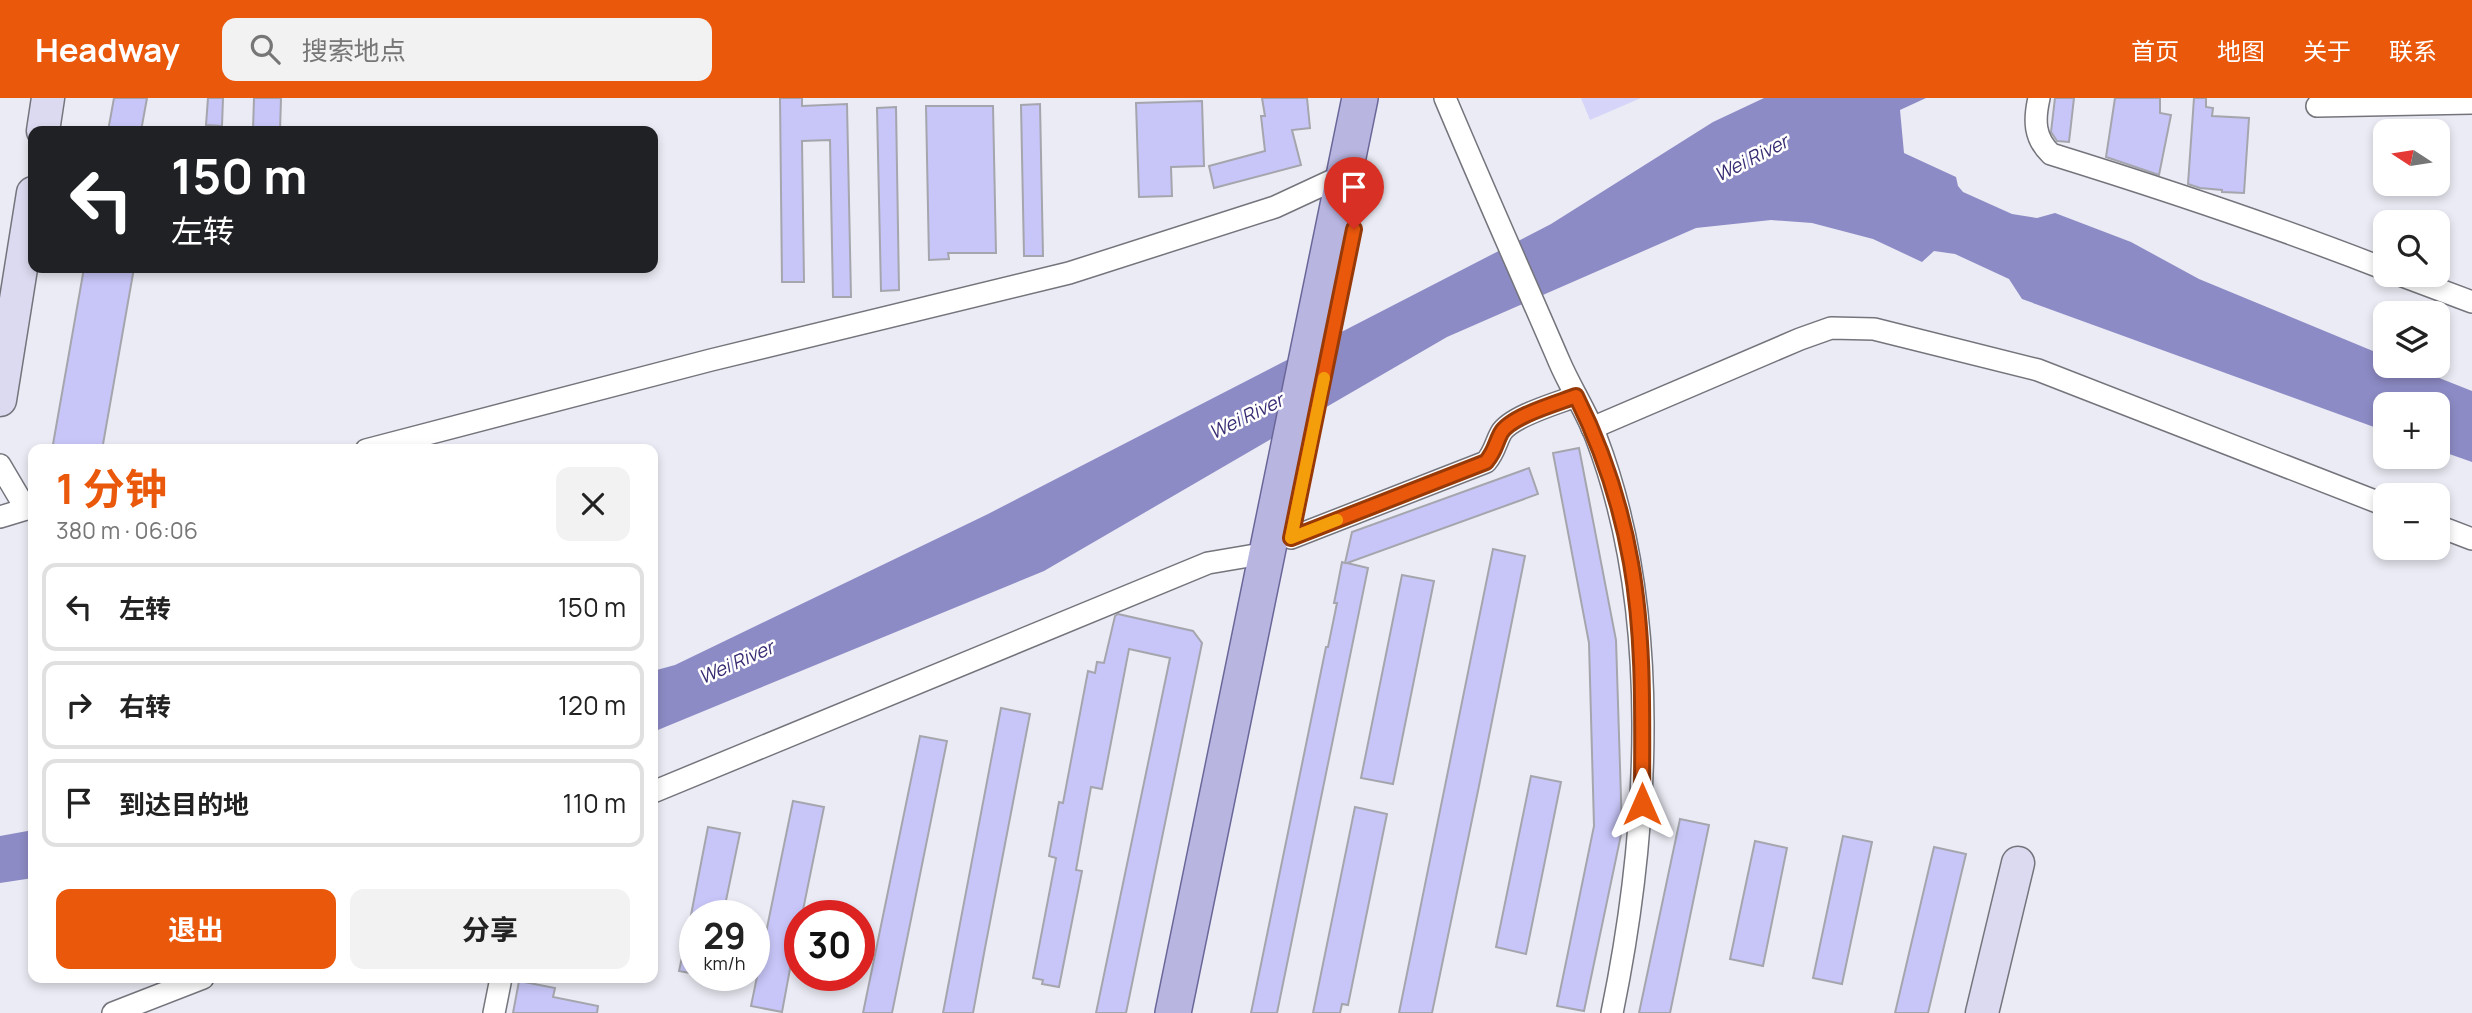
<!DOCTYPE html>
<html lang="zh">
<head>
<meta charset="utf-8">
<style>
  body { margin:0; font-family:Manrope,"Noto Sans SC",sans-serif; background:#f2f2f2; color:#222; height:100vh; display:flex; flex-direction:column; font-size:26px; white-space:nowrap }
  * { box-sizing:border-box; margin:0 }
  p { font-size:23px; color:#767676 }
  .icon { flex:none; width:38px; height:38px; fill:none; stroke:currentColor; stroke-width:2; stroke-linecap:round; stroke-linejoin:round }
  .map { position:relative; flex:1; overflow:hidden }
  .side { position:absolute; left:28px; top:346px; width:630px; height:539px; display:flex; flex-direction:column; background:#fff; border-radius:14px; box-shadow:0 4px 10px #0003 }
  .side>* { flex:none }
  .hud { position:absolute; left:28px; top:28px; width:630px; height:147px; border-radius:14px; box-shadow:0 4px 10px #0003; background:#202124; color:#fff; overflow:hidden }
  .needle { width:46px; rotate:282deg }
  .fabs { position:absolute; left:2373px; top:21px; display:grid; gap:14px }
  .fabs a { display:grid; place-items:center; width:77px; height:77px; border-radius:14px; background:#fff; box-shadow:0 4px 10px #0003; font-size:35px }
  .speed { position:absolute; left:679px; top:802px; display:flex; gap:14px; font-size:35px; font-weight:700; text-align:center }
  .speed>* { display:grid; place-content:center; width:91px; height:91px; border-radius:50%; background:#fff; box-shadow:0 4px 10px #0003; line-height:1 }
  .speed small { font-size:18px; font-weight:400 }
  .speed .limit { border:10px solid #d22; background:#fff; color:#111 }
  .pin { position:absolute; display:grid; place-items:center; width:60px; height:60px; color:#fff; margin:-72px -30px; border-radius:50% 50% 50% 0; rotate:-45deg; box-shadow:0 0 7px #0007 }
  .pin .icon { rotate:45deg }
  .me { position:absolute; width:77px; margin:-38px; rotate:0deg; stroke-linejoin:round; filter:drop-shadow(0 0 5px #0008) }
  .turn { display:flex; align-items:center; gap:24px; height:147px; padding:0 28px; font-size:32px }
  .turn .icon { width:91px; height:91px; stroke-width:2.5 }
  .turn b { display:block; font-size:49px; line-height:60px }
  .round { display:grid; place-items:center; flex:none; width:74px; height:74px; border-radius:14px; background:#f2f2f2 }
  .head { display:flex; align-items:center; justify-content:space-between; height:119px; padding:0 28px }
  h1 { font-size:42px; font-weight:700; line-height:52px; color:#ea580c }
  .action { display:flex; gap:14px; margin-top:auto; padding:14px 28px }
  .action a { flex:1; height:80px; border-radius:14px; background:#ea580c; color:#fff; font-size:28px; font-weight:700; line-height:80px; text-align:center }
  .action a+a { background:#f2f2f2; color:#222 }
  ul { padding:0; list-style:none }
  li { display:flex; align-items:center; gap:21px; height:88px; margin:0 14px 10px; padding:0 14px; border:4px solid #e0e0e0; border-radius:14px }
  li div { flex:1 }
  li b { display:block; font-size:26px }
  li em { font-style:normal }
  header { display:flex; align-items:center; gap:42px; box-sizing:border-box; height:98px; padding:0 35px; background:#ea580c; color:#fff }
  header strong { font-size:33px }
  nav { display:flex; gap:38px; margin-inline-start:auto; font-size:24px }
  .search { width:490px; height:63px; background:#f2f2f2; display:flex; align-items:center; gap:18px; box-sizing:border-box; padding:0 24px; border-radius:14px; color:#767676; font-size:26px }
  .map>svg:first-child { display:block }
  .green { fill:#d6d5f9 }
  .water { fill:#8d8bc5 }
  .building { fill:#c8c6f8; stroke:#a5a5ad; stroke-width:2 }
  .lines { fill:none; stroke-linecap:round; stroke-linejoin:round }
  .street-casing { stroke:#74747c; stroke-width:24 }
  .secondary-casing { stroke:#74747c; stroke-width:35 }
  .primary-casing { stroke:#6a6798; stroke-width:38 }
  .street { stroke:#fff; stroke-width:21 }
  .secondary { stroke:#dbdaf0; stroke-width:32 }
  .primary { stroke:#b8b5e1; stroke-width:35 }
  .route-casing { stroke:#983908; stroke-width:18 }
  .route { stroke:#ea580c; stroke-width:12 }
  .slow { stroke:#f59e0b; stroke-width:12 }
  .labels { text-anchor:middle; stroke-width:5; stroke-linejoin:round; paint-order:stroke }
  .water-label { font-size:19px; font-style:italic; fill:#382d73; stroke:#fff }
</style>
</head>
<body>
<header>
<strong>Headway</strong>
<div class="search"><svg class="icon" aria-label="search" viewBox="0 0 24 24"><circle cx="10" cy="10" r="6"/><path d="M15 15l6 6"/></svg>搜索地点</div>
<nav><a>首页</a><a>地图</a><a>关于</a><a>联系</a></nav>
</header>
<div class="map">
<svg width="2472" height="915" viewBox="0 0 2472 915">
  <rect width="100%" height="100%" fill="#ebebf5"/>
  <polygon class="green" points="1581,0 1641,0 1590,22"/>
  <g class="water">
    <polygon points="1764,0 1926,0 1900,12 1904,55 1956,79 1958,88 1963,94 2012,116 2037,120 2055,115 2131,144 2199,181 2385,258 2385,268 2409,268 2472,293 2472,364 2438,352 2438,306 2385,306 2385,333 2022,201 2009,181 1955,156 1934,153 1922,164 1873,141 1812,125 1771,122 1696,130 1447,239 1044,473 653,634 653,573 675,567 988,416 1551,126 1713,24"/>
    <polygon points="33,732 33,780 0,785 0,738"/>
  </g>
  <g class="building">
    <polygon points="114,0 147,0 141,33 108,33"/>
    <polygon points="208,0 223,0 222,28 206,27"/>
    <polygon points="254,0 281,0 280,33 253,32"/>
    <polygon points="780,0 802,0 802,8 847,6 851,199 833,199 830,42 802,43 804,184 782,184"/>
    <polygon points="1262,0 1307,0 1310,30 1292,32 1301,67 1214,90 1209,68 1265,53 1261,18 1265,18"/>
    <polygon points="2055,0 2074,0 2069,44 2057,43 2051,34"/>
    <polygon points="2115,0 2160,0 2160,15 2171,17 2159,77 2106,59"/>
    <polygon points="2194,0 2206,0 2206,9 2213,10 2212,18 2249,20 2244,95 2222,94 2222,92 2200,90 2188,86"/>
    <polygon points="1202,3 1204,68 1171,69 1172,98 1139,99 1136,5"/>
    <polygon points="1040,6 1043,158 1024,158 1021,7"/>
    <polygon points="926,8 993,8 996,155 948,155 949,161 929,162"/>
    <polygon points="896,9 899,192 881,193 877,10"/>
    <polygon points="84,170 134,170 102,352 52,352"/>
    <polygon points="1579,350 1616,542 1622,732 1584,913 1557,908 1594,728 1589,545 1553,355"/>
    <polygon points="1529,370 1538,396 1347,465 1368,470 1277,915 1251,915 1326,549 1328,549 1337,505 1334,505 1337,490 1342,464 1345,465 1352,434"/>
    <polygon points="1493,451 1525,458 1479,688 1432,915 1399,915"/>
    <polygon points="1402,477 1434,483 1393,686 1361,680"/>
    <polygon points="1118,516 1193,533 1202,545 1126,915 1096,915 1170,560 1129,551 1102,691 1091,689 1076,772 1082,773 1059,889 1042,886 1043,882 1033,880 1056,760 1049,758 1059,704 1063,705 1088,573 1095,575 1097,564 1104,565 1115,518"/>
    <polygon points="1001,610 1030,616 985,850 973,915 943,915"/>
    <polygon points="920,638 947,643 906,846 892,915 863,915"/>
    <polygon points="1531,678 1561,684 1526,856 1496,849"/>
    <polygon points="793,703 824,709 802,817 800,817 782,914 751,908"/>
    <polygon points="1355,709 1387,716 1348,907 1342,906 1340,915 1313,915"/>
    <polygon points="1680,721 1709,727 1670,915 1639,915"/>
    <polygon points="708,729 740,735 723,817 691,817"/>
    <polygon points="1843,738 1872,744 1842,886 1813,880"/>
    <polygon points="1755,743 1787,750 1763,868 1730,861"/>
    <polygon points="1934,749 1966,756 1928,915 1895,915"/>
    <polygon points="688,832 695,833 695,876 679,873"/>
    <polygon points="519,883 555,890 553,899 598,908 597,915 513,915"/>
  </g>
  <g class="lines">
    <defs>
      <g id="street">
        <path d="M1445,0c37,88 76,175 114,263 11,26 27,50 37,76 67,175 53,396 16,576"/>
        <path d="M2039,0c-5,22 -5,40 12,56 113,35 224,72 334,115"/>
        <polyline points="2317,8 2472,5"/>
        <polyline points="2400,177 2472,204"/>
        <polyline points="1592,330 1800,241 1831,230 1874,231 2038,272 2385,407"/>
        <polyline points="366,352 711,262 1069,175 1275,109 1344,77"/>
        <polyline points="0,367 26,411"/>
        <polyline points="0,419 33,409"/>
        <polyline points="2438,428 2472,441"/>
        <path d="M1291,440l195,-76c9,-11 9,-18 15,-29 10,-17 57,-30 75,-37"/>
        <polyline points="653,694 1208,465 1267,455"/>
        <polyline points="113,915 203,880"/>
        <polyline points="494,915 501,880"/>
      </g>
      <g id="secondary">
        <polyline points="43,33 48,0"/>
        <polyline points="0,302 33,95"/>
        <polyline points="1982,915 2018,765"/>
      </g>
      <polyline id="primary" points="1173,915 1360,0"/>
    </defs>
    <use href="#street" class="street-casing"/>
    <use href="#secondary" class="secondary-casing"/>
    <use href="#primary" class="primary-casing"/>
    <use href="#street" class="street"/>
    <use href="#secondary" class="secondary"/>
    <use href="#primary" class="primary"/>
  </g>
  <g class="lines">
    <defs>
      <path id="route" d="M1354,131l-63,309 195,-76c10,-12 9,-18 15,-29 10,-17 57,-30 75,-37 26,52 45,110 55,167 14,79 11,162 11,241"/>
    </defs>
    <use href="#route" class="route-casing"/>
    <use href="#route" class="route"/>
    <polyline class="slow" points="1324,280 1291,440 1337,422"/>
  </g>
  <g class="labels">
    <g class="water-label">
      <text transform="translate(1751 60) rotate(-27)" y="7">Wei River</text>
      <text transform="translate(1246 318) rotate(-26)" y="7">Wei River</text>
      <text transform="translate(736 564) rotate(-24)" y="7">Wei River</text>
    </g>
  </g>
</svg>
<div class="fabs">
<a><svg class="needle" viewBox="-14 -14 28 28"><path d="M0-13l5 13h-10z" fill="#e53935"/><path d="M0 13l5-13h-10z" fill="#767676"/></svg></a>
<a><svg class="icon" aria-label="search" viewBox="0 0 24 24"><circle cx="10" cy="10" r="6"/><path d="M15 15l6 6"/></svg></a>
<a><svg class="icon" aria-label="layers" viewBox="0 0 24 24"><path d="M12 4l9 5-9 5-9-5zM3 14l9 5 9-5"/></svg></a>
<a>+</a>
<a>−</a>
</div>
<div class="speed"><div>29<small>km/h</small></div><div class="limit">30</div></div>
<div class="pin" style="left:1354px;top:131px;background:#d93025"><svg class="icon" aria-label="arrive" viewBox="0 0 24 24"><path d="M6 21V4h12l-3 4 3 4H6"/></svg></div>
<svg class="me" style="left:1642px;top:706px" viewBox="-20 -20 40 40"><path d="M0-17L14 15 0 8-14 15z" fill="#ea580c" stroke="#fff" stroke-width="4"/></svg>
<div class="hud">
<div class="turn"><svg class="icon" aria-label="left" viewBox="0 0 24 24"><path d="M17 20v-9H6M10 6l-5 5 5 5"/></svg><div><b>150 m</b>左转</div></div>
</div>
<section class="side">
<div class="head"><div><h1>1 分钟</h1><p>380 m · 06:06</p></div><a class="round"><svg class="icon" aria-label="close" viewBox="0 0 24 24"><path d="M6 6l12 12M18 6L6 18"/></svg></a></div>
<ul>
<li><svg class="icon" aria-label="left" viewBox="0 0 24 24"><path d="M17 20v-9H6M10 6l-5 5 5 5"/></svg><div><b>左转</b></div><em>150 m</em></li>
<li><svg class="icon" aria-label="right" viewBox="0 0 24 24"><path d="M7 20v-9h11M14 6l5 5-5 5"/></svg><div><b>右转</b></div><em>120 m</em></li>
<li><svg class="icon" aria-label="arrive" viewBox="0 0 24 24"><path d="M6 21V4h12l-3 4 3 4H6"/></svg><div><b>到达目的地</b></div><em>110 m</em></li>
</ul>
<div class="action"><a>退出</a><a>分享</a></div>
</section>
</div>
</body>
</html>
